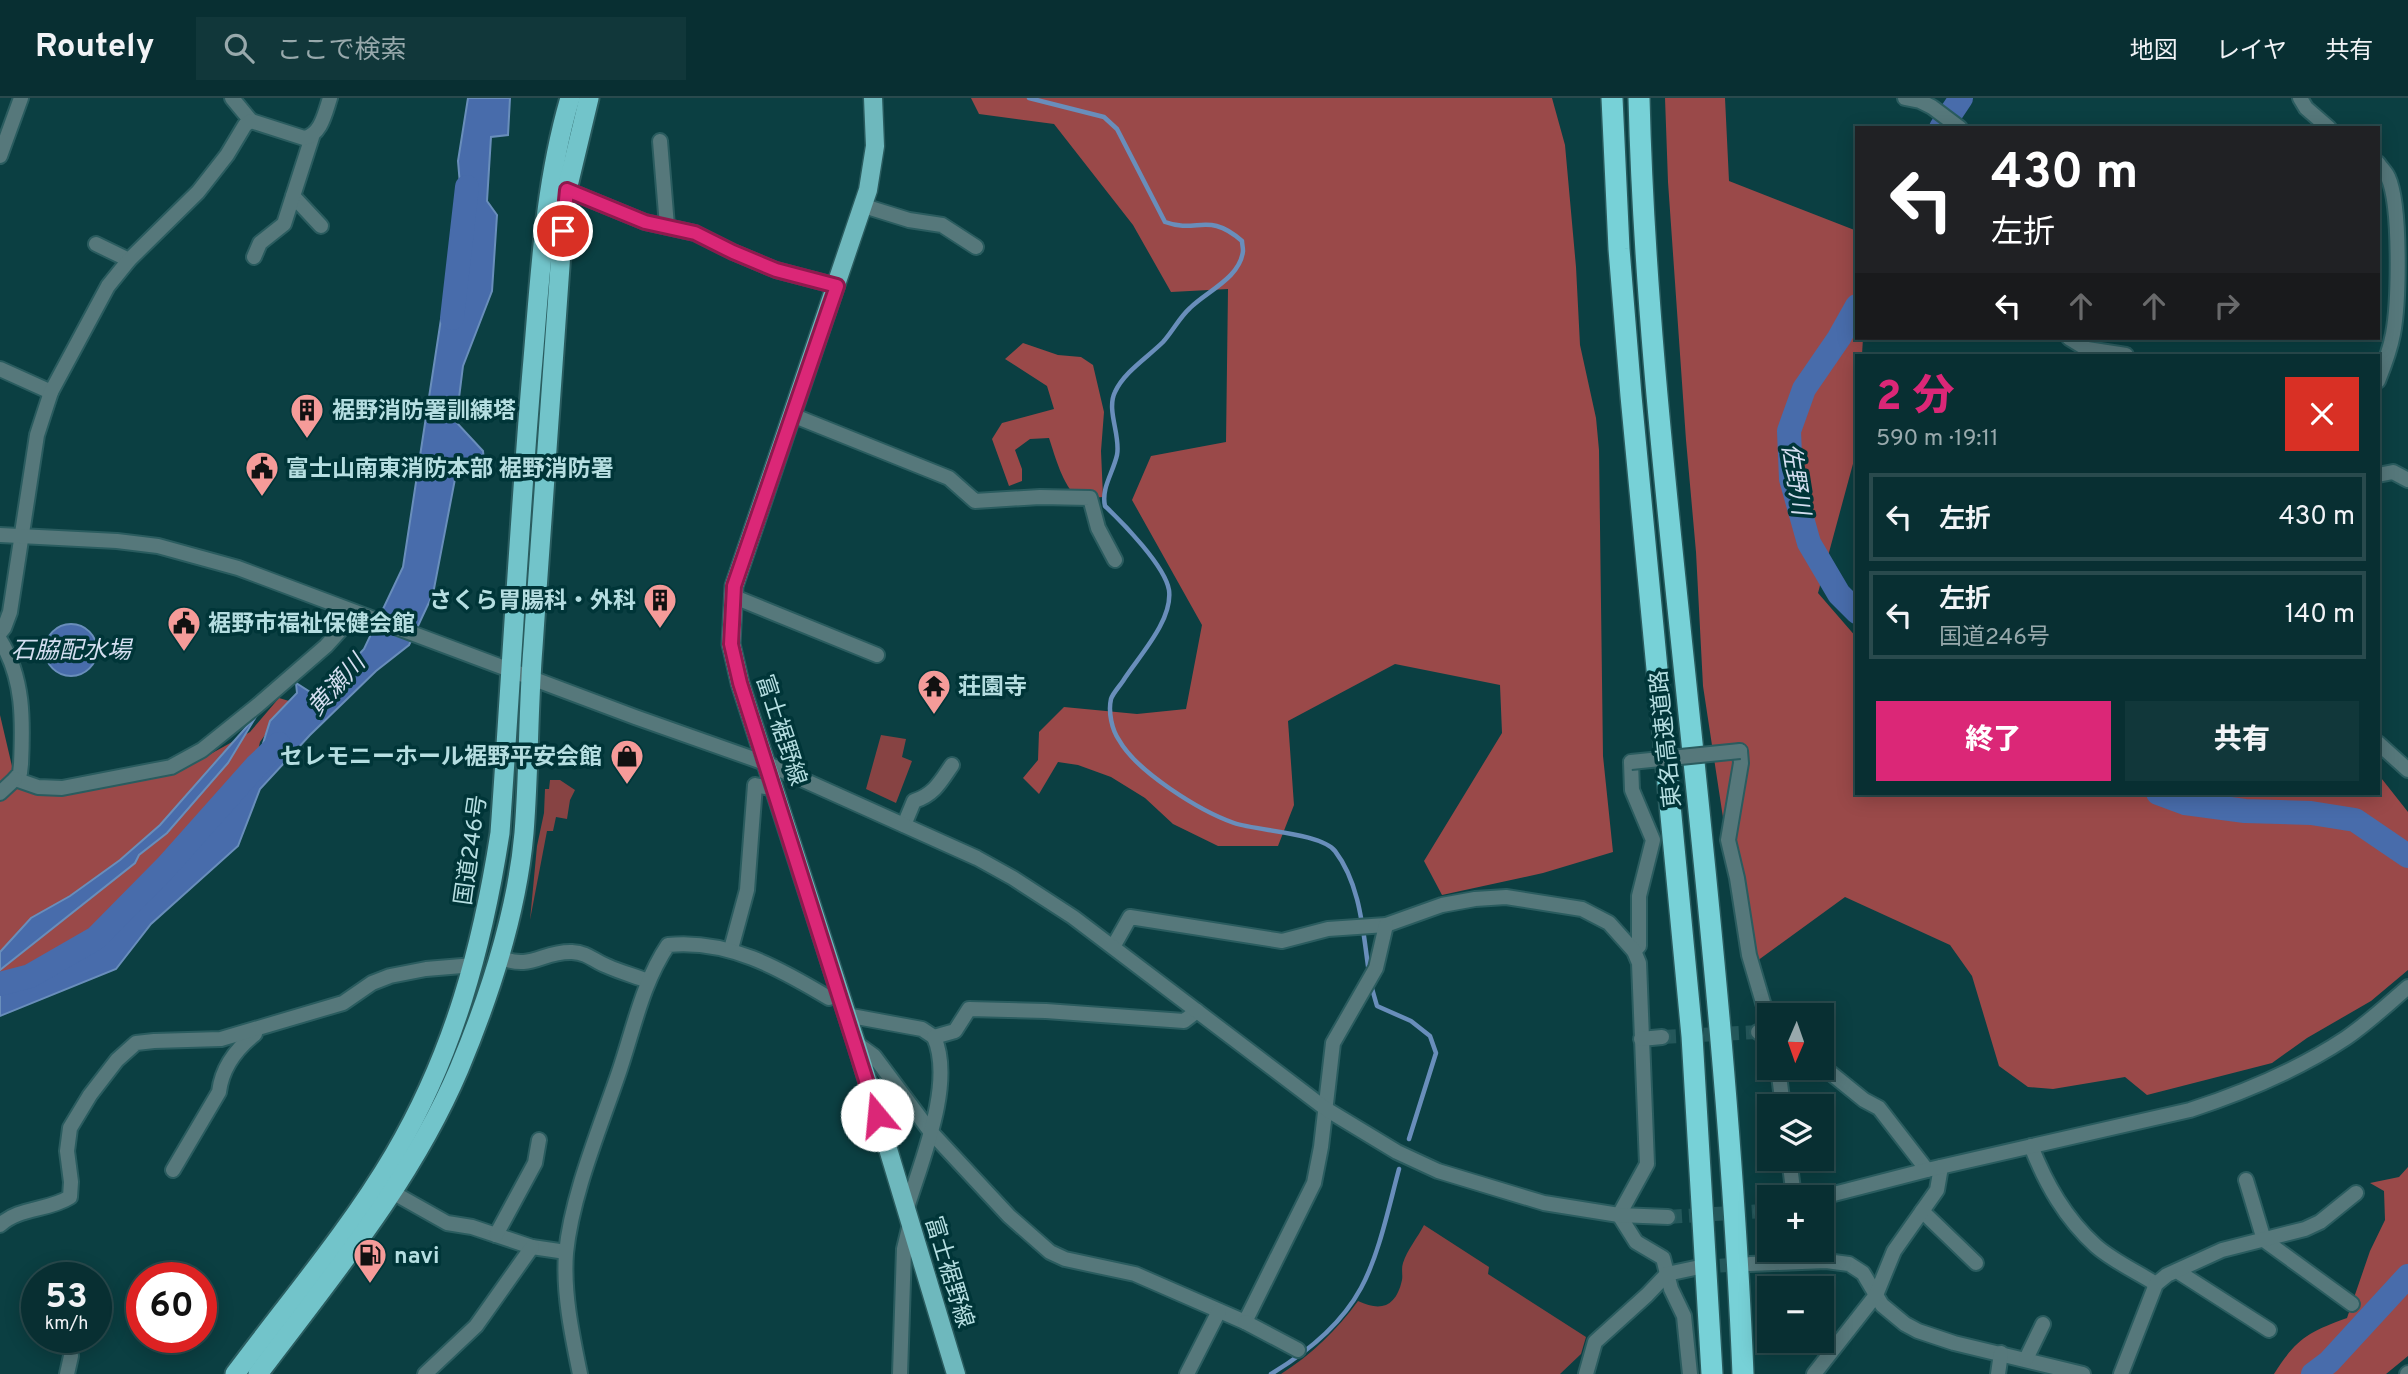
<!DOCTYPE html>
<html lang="ja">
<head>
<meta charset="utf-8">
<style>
  body { margin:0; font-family:Overpass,"Noto Sans JP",sans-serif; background:#11373a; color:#f1f3f6; height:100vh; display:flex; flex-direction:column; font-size:26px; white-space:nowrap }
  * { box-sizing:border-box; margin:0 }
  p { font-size:23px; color:#98a9ac }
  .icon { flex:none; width:38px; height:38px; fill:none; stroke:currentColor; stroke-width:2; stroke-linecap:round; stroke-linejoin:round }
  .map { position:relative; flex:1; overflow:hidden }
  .side { position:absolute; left:1855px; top:256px; width:525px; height:441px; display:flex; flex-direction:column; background:#082f32; border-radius:0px; box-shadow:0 4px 18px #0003,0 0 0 2px #294a4d }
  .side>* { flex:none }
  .top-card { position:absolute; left:1855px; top:28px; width:525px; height:214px; border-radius:0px; box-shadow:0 4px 18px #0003,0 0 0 2px #294a4d; background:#202124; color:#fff; overflow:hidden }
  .needle { width:46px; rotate:182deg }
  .tools { position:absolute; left:1757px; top:905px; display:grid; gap:14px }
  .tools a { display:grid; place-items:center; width:77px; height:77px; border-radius:0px; background:#082f32; box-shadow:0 4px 18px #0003,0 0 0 2px #294a4d; font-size:35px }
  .speed { position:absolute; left:21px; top:1164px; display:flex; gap:14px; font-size:35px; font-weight:700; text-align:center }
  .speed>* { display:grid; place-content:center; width:91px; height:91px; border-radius:50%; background:#082f32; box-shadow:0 4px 18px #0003,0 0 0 2px #294a4d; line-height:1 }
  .speed small { font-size:18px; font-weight:400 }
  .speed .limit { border:10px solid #d22; background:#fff; color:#111 }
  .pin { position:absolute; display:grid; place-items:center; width:60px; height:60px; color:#fff; margin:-30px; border:4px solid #fff; border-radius:50%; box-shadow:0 2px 7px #0007 }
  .me { position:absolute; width:77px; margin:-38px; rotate:343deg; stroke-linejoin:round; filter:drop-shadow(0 0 5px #0008) }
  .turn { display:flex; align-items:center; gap:24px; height:147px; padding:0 21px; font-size:32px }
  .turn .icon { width:91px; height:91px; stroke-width:2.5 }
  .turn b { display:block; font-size:49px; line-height:60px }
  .lanes { display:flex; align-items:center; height:66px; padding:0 21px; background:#0003; justify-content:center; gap:35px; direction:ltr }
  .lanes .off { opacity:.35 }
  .round { display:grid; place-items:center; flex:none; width:74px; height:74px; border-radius:0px; background:#11373a }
  .headline { display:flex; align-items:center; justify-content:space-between; height:119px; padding:0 21px }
  h1 { font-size:42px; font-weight:800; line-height:52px; color:#db2777 }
  .action { display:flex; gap:14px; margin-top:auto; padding:14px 21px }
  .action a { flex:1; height:80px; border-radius:0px; background:#db2777; color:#fff; font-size:28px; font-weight:800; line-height:80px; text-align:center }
  .action a+a { background:#11373a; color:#f1f3f6 }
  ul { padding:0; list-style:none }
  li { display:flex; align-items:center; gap:21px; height:88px; margin:0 14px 10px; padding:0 7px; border:4px solid #294a4d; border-radius:0px }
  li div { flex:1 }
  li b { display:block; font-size:26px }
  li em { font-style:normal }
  header { display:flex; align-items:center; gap:42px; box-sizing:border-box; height:98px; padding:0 35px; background:#082f32; border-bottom:2px solid #294a4d }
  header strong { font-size:33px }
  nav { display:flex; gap:38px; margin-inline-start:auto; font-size:24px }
  .search { width:490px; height:63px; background:#11373a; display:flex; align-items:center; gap:18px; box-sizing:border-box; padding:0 24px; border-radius:0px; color:#98a9ac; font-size:26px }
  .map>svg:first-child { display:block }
  .green { fill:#874343 }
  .forest { fill:#9a4949 }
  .water { fill:#486cab; stroke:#698ebb; stroke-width:2 }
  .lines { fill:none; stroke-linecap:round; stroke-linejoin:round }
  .stream { stroke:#698ebb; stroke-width:4.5 }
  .river { stroke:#486cab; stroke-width:24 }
  .minor-tunnel { stroke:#24575a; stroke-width:14; stroke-dasharray:14 7; stroke-linecap:butt }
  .tertiary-tunnel { stroke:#24575a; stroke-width:14; stroke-dasharray:14 7; stroke-linecap:butt }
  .minor-casing { stroke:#2a5c5f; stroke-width:18 }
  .tertiary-casing { stroke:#2a5c5f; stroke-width:18 }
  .primary-casing { stroke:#2a5c5f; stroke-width:21 }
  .trunk-casing { stroke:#2a5c5f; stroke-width:23 }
  .motorway-casing { stroke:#2a5c5f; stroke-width:24 }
  .minor { stroke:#56787b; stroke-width:14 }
  .tertiary { stroke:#56787b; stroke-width:14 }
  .primary { stroke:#6eb8bd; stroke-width:18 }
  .trunk { stroke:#72c4ca; stroke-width:19 }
  .motorway { stroke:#77d1d7; stroke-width:21 }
  .minor-bridge-casing { stroke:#2a5c5f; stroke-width:18; stroke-linecap:butt }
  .minor-bridge { stroke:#56787b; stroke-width:14 }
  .route-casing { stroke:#8e194d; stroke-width:18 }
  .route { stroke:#db2777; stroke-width:12 }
  .labels { text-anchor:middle; stroke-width:7; stroke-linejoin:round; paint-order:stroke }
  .poi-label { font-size:23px; font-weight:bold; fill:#b5dee1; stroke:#003538; text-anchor:start }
  .street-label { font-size:23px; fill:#b5dee1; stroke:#003538 }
  .water-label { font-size:24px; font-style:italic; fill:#d3def0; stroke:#003538 }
</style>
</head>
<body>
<header>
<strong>Routely</strong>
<div class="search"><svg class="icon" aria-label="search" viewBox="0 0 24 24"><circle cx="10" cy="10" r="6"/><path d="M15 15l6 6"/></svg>ここで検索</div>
<nav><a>地図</a><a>レイヤ</a><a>共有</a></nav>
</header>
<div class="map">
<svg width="2408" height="1276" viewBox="0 0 2408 1276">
  <rect width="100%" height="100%" fill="#0b3f42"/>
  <g class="green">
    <polygon points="881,637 906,641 902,659 912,663 896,705 866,691"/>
    <polygon points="550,682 560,682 575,692 570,702 567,721 556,719 553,733 547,733 530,822 537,748 544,715 545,691 549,691"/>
    <path d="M1424,1127l65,42 -1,7 98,63 -5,17 -21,20h-279c30,-19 56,-44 77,-73 23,11 38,6 44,-21 1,-5 -1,-11 1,-17 4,-13 15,-26 21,-38z"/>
  </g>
  <g class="forest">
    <polygon points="971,0 1552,0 1565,47 1576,169 1580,247 1596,320 1599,352 1603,658 1613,754 1543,775 1442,797 1424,763 1502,635 1500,587 1395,566 1288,623 1294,707 1278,748 1218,748 1173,726 1145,700 1111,679 1078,667 1058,664 1039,696 1023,680 1038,662 1039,634 1064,609 1137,616 1186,611 1202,527 1132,402 1151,358 1226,344 1228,191 1171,194 1133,127 1054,26 979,16"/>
    <polygon points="1665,0 1725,0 1729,83 1857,133 1857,240 1863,240 1862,257 1857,257 1857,351 1818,495 1857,540 1857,695 2378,695 2378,676 2408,714 2408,872 2371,903 2307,940 2272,965 2147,997 2125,979 2053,991 2028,989 1999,968 1972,878 1950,847 1845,799 1746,871 1703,588 1696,454 1686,342 1668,84"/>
    <path d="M1023,245l35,12 23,2 12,8 11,47 -3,39 2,46 -25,2c-16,-16 -22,-40 -29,-61l-19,1 -15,11 7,19v12l-13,5 -17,-47 10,-16 52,-14 -7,-23 -42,-27z"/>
    <polygon points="279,600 289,603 260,644 250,687 192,741 135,807 60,861 13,882 0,883 0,617 15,681 69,689 189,668 250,634"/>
    <path d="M2408,1069v189l-22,18h-112c22,-35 34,-42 73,-56l23,-67 15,-31 -1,-29 -14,-8 29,-6z"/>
  </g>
  <g class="water">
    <polygon points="468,0 510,0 508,37 491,39 487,103 497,117 492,193 463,268 456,324 483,353 485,376 478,381 459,360 433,496 409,547 376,573 310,637 260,691 238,748 151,826 116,871 0,918 0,887 21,884 147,799 250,687 270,623 297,595 296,585 315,597 337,580 364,551 403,469 441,221 466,158 458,63"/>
    <circle cx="71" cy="552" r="26"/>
    <polygon points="257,617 228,665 167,735 139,757 135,765 0,872 0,854 31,820 70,798 120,762 160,727"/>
  </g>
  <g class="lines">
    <g class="stream">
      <path d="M1029,0l75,19 13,12 48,93c33,12 43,-11 77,19 0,3 1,6 1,10 -3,27 -36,40 -53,57 -11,10 -17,23 -27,34 -15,15 -39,30 -48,50 -9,18 6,44 2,63 -4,18 -16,33 -12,51 18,17 60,60 64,84 4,31 -31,67 -46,91 -4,6 -10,12 -12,18 -3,13 1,31 8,41 18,32 81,71 115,83 24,8 87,10 101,28 26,34 28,82 34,122"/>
      <polyline points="1371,887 1377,908 1411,923 1430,938 1436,955 1409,1041"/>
      <path d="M1271,1276c35,-21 70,-49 90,-86 18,-33 28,-82 38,-119"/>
    </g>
    <g class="river">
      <polyline points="1941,30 1961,0"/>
      <polyline points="1857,208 1839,240 1804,291 1789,333 1791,381 1809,445 1839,496 1857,514"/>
      <polyline points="452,220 467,89"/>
      <polyline points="2158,695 2185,705 2245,713 2311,715 2355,722 2408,758"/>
      <polyline points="0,886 30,878 96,840 167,768 256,668 279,646"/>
      <polyline points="2313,1276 2329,1264 2408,1178"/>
    </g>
    <g class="minor-tunnel">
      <polyline points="1662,939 1758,934"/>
      <polyline points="1699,1169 1745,1166"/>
    </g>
    <polyline class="tertiary-tunnel" points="1668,1119 1762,1113"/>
    <defs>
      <g id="minor">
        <polyline points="232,0 251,23"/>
        <polyline points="1905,0 1920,3 1932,9 1960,30"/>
        <polyline points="2300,0 2306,10 2329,30"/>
        <polyline points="660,43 667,128"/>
        <polyline points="0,58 21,0"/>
        <path d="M2378,65c3,5 8,9 10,14 13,28 11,125 5,157 -3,16 -9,32 -15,47"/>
        <polyline points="567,92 645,124 695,135 733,154 776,172 837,188"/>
        <polyline points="293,98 321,128"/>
        <polyline points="864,108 909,122 942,127 976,149"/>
        <polyline points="96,146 129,162"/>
        <polyline points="254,159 260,145 284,126 312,39"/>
        <polyline points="2069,240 2087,251 2126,257"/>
        <polyline points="0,271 51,294"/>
        <polyline points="792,317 949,380 975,403 1040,399 1090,400 1098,430 1115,462"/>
        <polyline points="2378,377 2393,374 2408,382"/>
        <polyline points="732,498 877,557"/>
        <path d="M0,535l4,-5 6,-16 27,-177 14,-43 57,-106 21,-26 69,-68 29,-37 18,-30 6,-4 53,17c17,-3 21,-25 26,-40"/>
        <path d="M0,542c24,38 23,81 21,124l-1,9 -5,6 23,8 24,1 109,-21 31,-17 56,-45 68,-59 20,-22"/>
        <polyline points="1740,653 1741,665 1728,742 1737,780 1749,857 1769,925"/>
        <polyline points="1631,664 1632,692 1653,742 1639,798 1639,848 1634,853"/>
        <polyline points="0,695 15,681"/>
        <path d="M904,727l10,-24c20,-6 27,-20 38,-36"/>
        <polyline points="1113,849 1130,819 1282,843 1328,831 1386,827 1442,807 1475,801 1506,799 1582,811 1609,825 1634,853 1639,865 1647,1066 1619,1117 1636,1144 1663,1160 1671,1191 1684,1218 1690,1276"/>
        <polyline points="731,851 747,792 755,687 775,691"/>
        <path d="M498,859c35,14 43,-6 74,-5 17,1 21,9 35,14 13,6 28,10 41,15"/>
        <polyline points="846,917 922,931 934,939"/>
        <polyline points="1758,934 1769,940"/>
        <polyline points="1641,941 1662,939"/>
        <polyline points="856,945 874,958 930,1033 1009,1118 1050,1154 1065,1161 1135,1176 1245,1224 1314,1085 1321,1049 1333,945 1376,870 1386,827"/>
        <polyline points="1822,968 1864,1002 1879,1010 1927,1072"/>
        <polyline points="1778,970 1783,1008"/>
        <path d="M2031,1048c15,38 34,72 65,100 17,15 41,26 60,38"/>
        <polyline points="1789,1060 1794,1099"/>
        <path d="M173,1072l46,-78c3,-25 17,-43 36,-58"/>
        <polyline points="2246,1082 2264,1142 2352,1206"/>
        <polyline points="392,1094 447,1125 472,1129 532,1149 566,1154"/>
        <path d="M906,1113c14,-47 49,-127 28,-174l21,-6 14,-22 77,2 138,10 13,-10"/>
        <polyline points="1922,1113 1976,1165"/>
        <path d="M0,1127c19,-18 48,-14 70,-28l1,-15 -4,-31 3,-23 20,-33 27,-35 19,-17 18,-2 67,-2 122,-36 29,-20 18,-7 36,-7 48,-4"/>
        <polyline points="496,1137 535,1065 539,1042"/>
        <polyline points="1750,1166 1826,1163 1849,1166 1863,1175 1882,1207 1905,1226 1918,1233 1954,1245 2083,1276"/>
        <polyline points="2177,1173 2269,1232"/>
        <polyline points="1245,1224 1298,1252"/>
        <polyline points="2026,1261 2043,1226"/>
        <polyline points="67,1276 71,1258"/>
        <polyline points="425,1276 476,1228 532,1149"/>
        <path d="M580,1276c-8,-39 -17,-81 -14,-121 6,-60 35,-127 54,-184 14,-42 23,-87 48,-124 60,-6 111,23 161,53l10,-5"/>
        <polyline points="900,1276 904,1151 910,1126"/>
        <polyline points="1187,1276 1219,1213"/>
        <polyline points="1586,1276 1595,1244 1647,1197 1667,1176 1695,1170"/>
        <polyline points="1814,1276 1876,1197 1894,1153 1937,1092 1941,1069"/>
        <polyline points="1998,1276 2001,1255"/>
        <polyline points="2121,1276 2156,1186 2167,1177 2222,1152 2305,1131 2320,1124 2356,1095"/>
      </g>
      <g id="tertiary">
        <polyline points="0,437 117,443 158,448 238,470 635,619 768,666 977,760 1013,780 1073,819 1326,1011 1397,1054 1438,1073 1544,1105 1619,1117 1668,1119"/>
        <polyline points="2378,645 2408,672"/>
        <path d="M1822,1099l105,-27 263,-60c55,-18 108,-40 156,-72 22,-15 42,-34 62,-51"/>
        <polyline points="1762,1113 1769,1111"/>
        <polyline points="2407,1276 2408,1275"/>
      </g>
      <polyline id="primary" points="873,0 875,48 868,92 734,488 731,546 740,585 856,945 956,1276"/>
      <g id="trunk">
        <path d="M235,1276c52,-70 115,-144 159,-219 60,-102 88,-207 106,-322 11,-154 19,-308 32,-462 8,-91 12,-185 38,-273"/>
        <path d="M258,1276c73,-97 153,-192 201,-305 31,-74 58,-156 65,-236 5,-62 4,-124 9,-186 9,-132 19,-264 28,-395l6,-62 22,-92"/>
      </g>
      <g id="motorway">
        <polyline points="1612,0 1619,151 1631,298 1692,938 1712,1276"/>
        <path d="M1639,0c5,206 29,411 50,616 23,219 45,439 54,660"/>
      </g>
    </defs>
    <use href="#minor" class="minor-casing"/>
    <use href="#tertiary" class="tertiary-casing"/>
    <use href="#primary" class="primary-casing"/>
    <use href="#trunk" class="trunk-casing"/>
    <use href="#motorway" class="motorway-casing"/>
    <use href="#minor" class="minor"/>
    <use href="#tertiary" class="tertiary"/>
    <use href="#primary" class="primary"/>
    <use href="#trunk" class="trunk"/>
    <use href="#motorway" class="motorway"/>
    <defs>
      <polyline id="minor-bridge" points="1631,664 1740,653"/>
    </defs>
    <use href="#minor-bridge" class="minor-bridge-casing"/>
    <use href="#minor-bridge" class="minor-bridge"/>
  </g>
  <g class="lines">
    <defs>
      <polyline id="route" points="563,133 567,92 645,124 695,135 733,154 776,172 837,188 734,488 731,546 740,585 877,1017"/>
    </defs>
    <use href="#route" class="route-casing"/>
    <use href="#route" class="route"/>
  </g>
  <defs>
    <symbol id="building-pin" viewBox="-11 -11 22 30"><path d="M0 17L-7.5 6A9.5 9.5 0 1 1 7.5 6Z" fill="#f59b99" stroke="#003538"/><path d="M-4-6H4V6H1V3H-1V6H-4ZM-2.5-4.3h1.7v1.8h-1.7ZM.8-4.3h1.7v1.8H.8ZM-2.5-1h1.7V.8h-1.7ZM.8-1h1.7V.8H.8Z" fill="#111"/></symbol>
    <symbol id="civic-pin" viewBox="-11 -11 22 30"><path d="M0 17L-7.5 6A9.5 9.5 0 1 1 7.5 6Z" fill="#f59b99" stroke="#003538"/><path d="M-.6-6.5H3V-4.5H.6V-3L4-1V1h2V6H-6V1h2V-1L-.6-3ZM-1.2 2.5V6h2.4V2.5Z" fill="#111"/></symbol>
    <symbol id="temple-pin" viewBox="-11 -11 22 30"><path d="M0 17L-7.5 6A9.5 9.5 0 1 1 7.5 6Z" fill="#f59b99" stroke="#003538"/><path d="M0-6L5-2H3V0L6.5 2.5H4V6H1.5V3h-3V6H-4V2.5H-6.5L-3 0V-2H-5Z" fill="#111"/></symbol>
    <symbol id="shop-pin" viewBox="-11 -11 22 30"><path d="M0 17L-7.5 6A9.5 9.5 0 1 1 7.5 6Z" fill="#f59b99" stroke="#003538"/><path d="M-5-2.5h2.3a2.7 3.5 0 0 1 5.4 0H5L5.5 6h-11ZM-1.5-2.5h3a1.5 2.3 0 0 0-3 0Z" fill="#111"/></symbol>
    <symbol id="fuel-pin" viewBox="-11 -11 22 30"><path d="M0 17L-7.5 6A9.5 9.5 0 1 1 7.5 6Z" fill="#f59b99" stroke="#003538"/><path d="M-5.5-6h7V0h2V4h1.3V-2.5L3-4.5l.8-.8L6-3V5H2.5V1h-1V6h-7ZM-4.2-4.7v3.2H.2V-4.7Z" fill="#111"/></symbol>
  </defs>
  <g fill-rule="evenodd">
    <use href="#building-pin" x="288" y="293" width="38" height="52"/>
    <use href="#civic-pin" x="243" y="351" width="38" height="52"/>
    <use href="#building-pin" x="641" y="483" width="38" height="52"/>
    <use href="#civic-pin" x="165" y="506" width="38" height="52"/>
    <use href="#temple-pin" x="915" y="569" width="38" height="52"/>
    <use href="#shop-pin" x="608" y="639" width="38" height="52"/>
    <use href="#fuel-pin" x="351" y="1138" width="38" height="52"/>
  </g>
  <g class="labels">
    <g class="poi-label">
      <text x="332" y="320">裾野消防署訓練塔</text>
      <text x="286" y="378">富士山南東消防本部 裾野消防署</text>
      <text x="636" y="510" text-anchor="end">さくら胃腸科・外科</text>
      <text x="208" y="533">裾野市福祉保健会館</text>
      <text x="958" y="596">荘園寺</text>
      <text x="602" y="666" text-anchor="end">セレモニーホール裾野平安会館</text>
      <text x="394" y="1165">navi</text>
    </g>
    <g class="street-label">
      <text transform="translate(782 632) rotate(72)" y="8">富士裾野線</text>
      <text transform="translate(1665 641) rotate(-96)" y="8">東名高速道路</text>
      <text transform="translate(470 752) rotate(-82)" y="8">国道246号</text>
      <text transform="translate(950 1174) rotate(73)" y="8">富士裾野線</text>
    </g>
    <g class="water-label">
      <text transform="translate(1796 381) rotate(81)" y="8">佐野川</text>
      <text x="71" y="560">石脇配水場</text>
      <text transform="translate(336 587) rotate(-48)" y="8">黄瀬川</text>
    </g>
  </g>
</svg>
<div class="tools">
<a><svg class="needle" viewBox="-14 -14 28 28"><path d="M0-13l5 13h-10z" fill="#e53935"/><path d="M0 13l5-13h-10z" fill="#98a9ac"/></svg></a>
<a><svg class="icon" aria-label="layers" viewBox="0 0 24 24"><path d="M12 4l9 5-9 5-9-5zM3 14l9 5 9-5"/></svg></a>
<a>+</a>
<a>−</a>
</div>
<div class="speed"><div>53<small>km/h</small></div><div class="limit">60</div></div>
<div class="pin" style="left:563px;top:133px;background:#d93025"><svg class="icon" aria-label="arrive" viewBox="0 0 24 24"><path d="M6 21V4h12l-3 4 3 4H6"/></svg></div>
<svg class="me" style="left:877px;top:1017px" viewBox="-20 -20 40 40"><circle r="19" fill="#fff"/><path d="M0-13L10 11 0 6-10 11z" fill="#db2777"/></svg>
<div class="top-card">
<div class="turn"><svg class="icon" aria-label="left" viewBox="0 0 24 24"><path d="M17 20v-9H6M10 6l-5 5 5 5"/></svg><div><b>430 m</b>左折</div></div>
<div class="lanes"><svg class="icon" aria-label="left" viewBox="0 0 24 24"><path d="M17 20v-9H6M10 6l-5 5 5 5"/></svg><svg class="icon off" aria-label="ahead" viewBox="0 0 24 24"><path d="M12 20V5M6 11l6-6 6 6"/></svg><svg class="icon off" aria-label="ahead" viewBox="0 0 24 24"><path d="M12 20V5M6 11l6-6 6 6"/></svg><svg class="icon off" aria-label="right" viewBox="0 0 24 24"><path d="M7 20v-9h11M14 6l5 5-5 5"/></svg></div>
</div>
<section class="side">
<div class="headline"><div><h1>2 分</h1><p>590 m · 19:11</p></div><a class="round" style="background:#d93025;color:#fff"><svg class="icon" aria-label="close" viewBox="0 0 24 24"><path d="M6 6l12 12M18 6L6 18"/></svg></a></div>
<ul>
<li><svg class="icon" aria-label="left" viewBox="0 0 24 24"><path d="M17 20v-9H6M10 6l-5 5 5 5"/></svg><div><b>左折</b></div><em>430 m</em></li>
<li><svg class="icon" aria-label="left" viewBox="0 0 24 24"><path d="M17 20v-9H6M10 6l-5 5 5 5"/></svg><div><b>左折</b><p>国道246号</p></div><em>140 m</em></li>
</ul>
<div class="action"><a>終了</a><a>共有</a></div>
</section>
</div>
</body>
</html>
